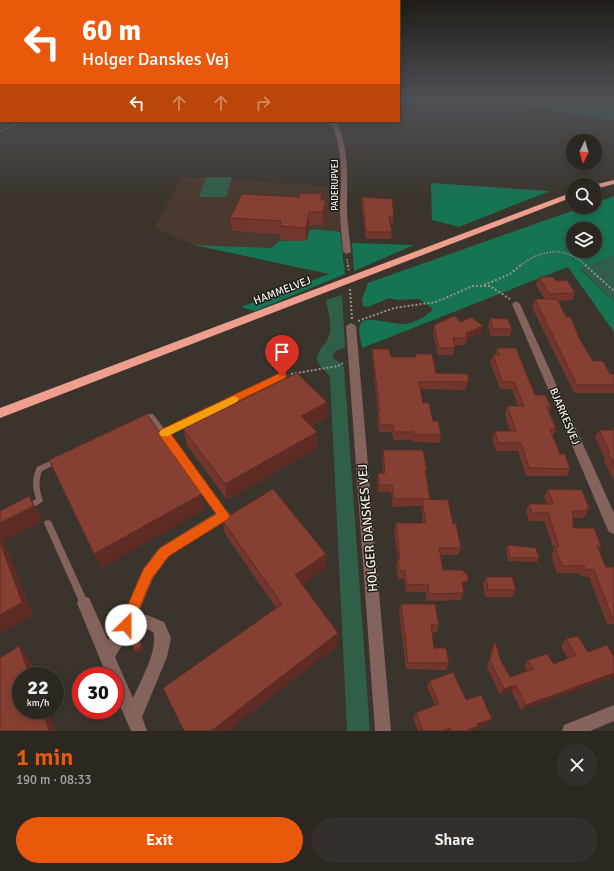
<!DOCTYPE html>
<html lang="en">
<head>
<meta charset="utf-8">
<style>
  body { margin:0; font-family:Signika,sans-serif; background:#342f2a; color:#f1f3f6; height:100vh; display:flex; flex-direction:column; font-size:15px; white-space:nowrap }
  * { box-sizing:border-box; margin:0 }
  p { font-size:13px; color:#a6a5a5 }
  .icon { flex:none; width:22px; height:22px; fill:none; stroke:currentColor; stroke-width:2; stroke-linecap:round; stroke-linejoin:round }
  .map { position:relative; height:731px; overflow:hidden }
  .details { display:flex; flex-direction:column; background:#2c2721; flex:1 }
  .details>* { flex:none }
  .banner { position:absolute; left:0px; top:0px; width:400px; height:122px; box-shadow:0 2px 10px #0003,0 0 0 1px #48443f; background:#ea580c; color:#fff; overflow:hidden }
  .needle { width:26px; rotate:185deg }
  .fabs { position:absolute; left:566px; top:134px; display:grid; gap:8px }
  .fabs a { display:grid; place-items:center; width:36px; height:36px; border-radius:50%; background:#2c2721; box-shadow:0 2px 10px #0003,0 0 0 1px #48443f; font-size:20px }
  .speed { position:absolute; left:12px; top:667px; display:flex; gap:8px; font-size:20px; font-weight:700; text-align:center }
  .speed>* { display:grid; place-content:center; width:52px; height:52px; border-radius:50%; background:#2c2721; box-shadow:0 2px 10px #0003,0 0 0 1px #48443f; line-height:1 }
  .speed small { font-size:10px; font-weight:400 }
  .speed .limit { border:6px solid #d22; background:#fff; color:#111 }
  .pin { position:absolute; display:grid; place-items:center; width:34px; height:34px; color:#fff; margin:-41px -17px; border-radius:50% 50% 50% 0; rotate:-45deg; box-shadow:0 0 4px #0007 }
  .pin .icon { rotate:45deg }
  .me { position:absolute; width:44px; margin:-22px; rotate:23deg; stroke-linejoin:round; filter:drop-shadow(0 0 3px #0008) }
  .turn { display:flex; align-items:center; gap:14px; height:84px; padding:0 16px; font-size:18px }
  .turn .icon { width:52px; height:52px; stroke-width:2.5 }
  .turn b { display:block; font-size:28px; line-height:34px }
  .lanes { display:flex; align-items:center; height:38px; padding:0 16px; background:#0003; justify-content:center; gap:20px; direction:ltr }
  .lanes .off { opacity:.35 }
  .round { display:grid; place-items:center; flex:none; width:42px; height:42px; border-radius:21px; background:#342f2a }
  .overview { display:flex; align-items:center; justify-content:space-between; height:68px; padding:0 16px }
  h1 { font-size:24px; font-weight:600; line-height:30px; color:#ea580c }
  .button { display:flex; gap:8px; margin-top:auto; padding:8px 16px }
  .button a { flex:1; height:46px; border-radius:24px; background:#ea580c; color:#fff; font-size:16px; font-weight:600; line-height:46px; text-align:center }
  .button a+a { background:#342f2a; color:#f1f3f6 }
  .map>svg:first-child { display:block }
  .commercial { fill:#4a392e }
  .green { fill:#2f5e49 }
  .forest { fill:#167453; fill-rule:evenodd }
  .lines { fill:none; stroke-linecap:round; stroke-linejoin:round }
  .path-far2 { stroke:#98928b; stroke-width:1; stroke-dasharray:1 1; stroke-linecap:butt }
  .path-far1 { stroke:#98928b; stroke-width:1.5; stroke-dasharray:1.5 1.5; stroke-linecap:butt }
  .path { stroke:#98928b; stroke-width:2; stroke-dasharray:2 2; stroke-linecap:butt }
  .lane { fill:#84635c; fill-rule:evenodd }
  .street { fill:#84635c; fill-rule:evenodd }
  .secondary { fill:#af7b70; fill-rule:evenodd }
  .highway { fill:#ee9e8d; fill-rule:evenodd }
  .wall { fill:#73362c }
  .shaded-wall { fill:#5e2c24 }
  .building { fill:#863f33; stroke:#5e2c24 }
  .route { fill:#ea580c; stroke:#983908 }
  .slow { fill:#f59e0b }
  .labels { text-anchor:middle; stroke-width:3; stroke-linejoin:round; paint-order:stroke }
  .far-street-label { font-size:9px; fill:#f7f3ed; stroke:#1f1d19 }
  .street-label { font-size:11px; fill:#f7f3ed; stroke:#1f1d19 }
  .near-street-label { font-size:13px; fill:#f7f3ed; stroke:#1f1d19 }
</style>
</head>
<body>
<div class="map">
<svg width="614" height="731" viewBox="0 0 614 731">
  <rect width="100%" height="100%" fill="#3b342c"/>
  <polygon class="commercial" points="181,177 206,178 199,196 226,197 231,180 340,187 341,244 273,252 194,245 155,228"/>
  <g class="green">
    <polygon points="492,99 614,99 614,121"/>
    <polygon points="206,177 232,177 226,197 199,197"/>
    <polygon points="614,255 614,302 580,268"/>
    <path d="M342,295l3,51 -1,2 -10,4 -1,6 8,5 3,4 26,364h-23l-17,-354c-3,-6 -12,-11 -13,-17 -1,-9 8,-15 11,-22 5,-11 0,-27 -2,-38z"/>
  </g>
  <g class="forest">
    <polygon points="431,183 550,191 459,227 432,220"/>
    <path d="M614,196v59l-34,14 34,33v30l-46,-65 -206,81c-1,-7 -4,-16 -2,-23 4,-11 33,0 42,-1 11,0 24,-7 31,-15l-14,-10 -22,1 -8,-2 -21,9 -5,-1 -1,-6 6,-17 215,-76h12v-4zM573,229h22v22h-22z"/>
    <polygon points="312,229 340,232 345,274 255,311 241,307 329,274 194,245 271,248 279,241 307,240 309,231"/>
    <polygon points="352,243 414,245 354,271"/>
  </g>
  <g class="lines">
    <polyline class="path-far2" points="0,131 25,121"/>
    <g class="path-far1">
      <polyline points="347,259 348,266"/>
      <path d="M520,266c23,-18 45,-20 67,0"/>
    </g>
    <g class="path">
      <polyline points="348,265 349,270"/>
      <polyline points="585,265 614,291"/>
      <polyline points="484,285 510,274 521,265"/>
      <polyline points="350,289 352,319"/>
      <polyline points="358,321 394,308 436,302 473,286 490,286 510,299"/>
      <polyline points="291,374 338,366 343,363"/>
    </g>
    <g class="lane">
      <polygon points="149,414 153,414 166,431 167,433 166,435 162,435 150,419 143,422 141,422 140,420 141,418"/>
      <path d="M56,458l2,1 1,2 -1,2 -16,8c-4,10 -3,19 1,29l-1,2c-5,3 -12,9 -17,7l-1,-2 1,-2 11,-6c-4,-12 -4,-21 1,-32z"/>
      <polygon points="48,520 51,521 87,600 88,603 87,606 84,607 81,606 44,523 45,521"/>
    </g>
    <g class="street">
      <polygon points="1,99 1,103 0,104 0,100"/>
      <path d="M330,121h6c14,28 11,57 11,88 0,14 3,29 4,43l-4,2 -4,-2c-1,-14 -3,-29 -3,-43 1,-31 4,-60 -10,-88z"/>
      <polygon points="516,301 520,304 614,513 614,534 609,532 607,528 512,304"/>
      <polygon points="351,323 356,326 391,731 375,731 346,326"/>
      <path d="M282,372l4,1 1,3 -1,3 -115,55 59,81 -1,4 -60,37 -16,22 -16,38 10,-1 17,7 7,16 -4,19 -25,60 5,14h-16l-16,-37v-18h-8l-30,-73 2,-5 5,-2 5,2 19,42 13,-20 22,-51 16,-21 57,-35 -56,-77 -2,-3 2,-3zM147,629l6,3c6,17 -13,50 -20,66l-18,-41 15,-25z"/>
      <polygon points="614,705 614,721 590,731 562,731 564,725"/>
    </g>
    <rect class="secondary" x="0" y="116" width="1" height="4"/>
    <g class="highway">
      <polygon points="614,180 614,184 595,189 595,185 593,185"/>
      <polygon points="573,192 573,197 0,418 0,408"/>
    </g>
  </g>
  <g class="wall">
    <polygon points="322,194 322,200 326,200 326,213 323,225 309,225 306,241 280,240 280,234 232,231 230,218 299,197"/>
    <polygon points="362,197 394,216 393,223 390,223 392,232 391,239 366,239 361,203"/>
    <polygon points="539,277 556,281 575,293 572,300 558,301 566,317 593,361 610,374 614,375 614,393 574,393 532,307 535,299 545,299 536,285"/>
    <polygon points="490,318 512,329 510,336 491,336 488,326"/>
    <polygon points="461,322 481,333 467,339 465,345 454,345 455,348 453,355 438,355 433,332 434,325"/>
    <polygon points="497,348 535,395 551,407 549,412 556,429 553,436 560,454 570,469 567,476 526,476 518,451 496,451 492,438 495,431 510,431 505,414 507,406 518,406 512,389 500,389 490,362 493,355 495,355"/>
    <polygon points="372,349 391,357 415,357 415,354 436,373 468,382 465,390 420,389 423,403 441,435 439,443 413,442 412,440 393,440 392,432 379,432 377,419 378,412 372,357"/>
    <polygon points="327,417 311,426 317,448 227,500 187,445 183,429"/>
    <polygon points="614,427 614,481 604,460 605,459 595,437 599,430 612,430"/>
    <polygon points="383,450 427,471 426,475 430,499 453,524 461,548 458,555 441,555 443,570 465,587 463,588 464,593 461,600 427,601 425,592 406,592 404,579 398,579 396,566 398,559 394,530 396,523 423,523 421,506 393,507 391,492 378,492 377,481 378,473 383,473 382,457"/>
    <polygon points="548,489 589,508 585,516 584,516 582,518 573,518 573,528 601,546 599,550 606,567 614,567 614,624 607,624 589,577 580,576 579,573 557,573 551,555 554,550 544,521 529,521 526,511 529,504 547,504 544,497"/>
    <polygon points="222,520 326,554 325,568 302,585 338,633 337,646 276,608 225,534"/>
    <polygon points="508,545 539,558 537,562 508,561 506,548"/>
    <polygon points="486,577 516,590 512,597 485,597 483,584"/>
    <polygon points="401,604 439,625 437,632 432,632 434,648 449,663 446,670 406,669 399,611"/>
    <polygon points="566,639 588,652 521,710 511,691 500,695 487,667 492,647 495,641 501,661 510,677 527,672 524,666 528,660 554,664 568,658 561,646"/>
    <polygon points="429,681 466,700 492,719 488,724 477,728 475,731 418,731 413,718 416,713 435,705 427,687"/>
  </g>
  <g class="shaded-wall">
    <polygon points="326,200 326,213 323,225 323,212"/>
    <polygon points="309,212 309,225 306,241 306,228"/>
    <polygon points="483,326 481,333 467,339 467,338 466,333"/>
    <polygon points="327,402 327,417 301,431 301,416"/>
    <polygon points="317,432 317,448 227,500 225,484"/>
    <polygon points="202,494 205,509 101,568 94,554"/>
    <polygon points="29,496 38,511 42,521 4,541 33,615 0,634 0,523"/>
    <polygon points="326,554 325,568 295,589 295,575"/>
    <polygon points="468,580 465,587 459,590 462,583"/>
    <polygon points="338,633 337,646 228,731 211,731"/>
    <polygon points="138,636 144,649 136,654 135,651"/>
    <polygon points="19,646 30,659 36,676 30,676"/>
    <polygon points="614,673 614,677 521,710 526,705"/>
    <polygon points="516,685 511,691 500,695 504,689"/>
    <polygon points="42,710 49,710 56,731 49,731"/>
    <polygon points="492,719 488,724 477,728 475,731 466,731 477,724"/>
    <polygon points="450,728 448,731 442,731"/>
  </g>
  <g class="building">
    <polygon points="300,193 322,194 321,200 326,200 323,212 309,212 306,228 280,226 281,221 230,218 242,194 299,197"/>
    <polygon points="362,197 392,199 394,216 389,216 392,232 366,232"/>
    <polygon points="539,277 553,277 556,281 567,280 575,293 549,294"/>
    <polygon points="535,299 557,299 566,317 571,317 579,338 593,361 603,361 610,374 614,374 614,385 577,385"/>
    <polygon points="454,316 461,322 471,317 483,326 466,333 467,338 453,338 455,348 439,348 434,325"/>
    <polygon points="490,318 508,319 512,329 493,329"/>
    <polygon points="497,348 516,348 535,395 545,395 551,407 547,407 556,429 550,429 560,454 565,454 570,469 529,468 521,443 498,443 495,431 516,431 507,406 524,406 514,382 502,382 493,355 500,355"/>
    <polygon points="372,349 389,349 391,357 416,357 415,354 432,354 436,373 468,374 468,382 419,382 423,403 429,403 433,421 438,421 441,435 414,435 414,432 394,432 393,425 380,425 378,412 380,412"/>
    <polygon points="297,373 327,402 301,416 317,432 225,484 183,429"/>
    <polygon points="147,414 202,494 94,554 49,460"/>
    <polygon points="599,430 614,430 614,464 608,453 610,453"/>
    <polygon points="383,450 423,450 427,471 425,470 430,499 394,499 392,485 379,485 378,473 385,473"/>
    <polygon points="273,489 326,554 295,575 338,633 211,731 184,731 163,688 282,604 222,520"/>
    <polygon points="548,489 582,490 589,508 586,508 587,511 573,511 573,528 594,528 601,546 597,546 606,567 614,567 614,617 612,617 594,570 585,569 584,566 562,566 555,547 559,547 548,513 532,513 529,504 553,504"/>
    <polygon points="29,496 34,506 0,523 0,511"/>
    <polygon points="422,499 448,500 453,524 456,524 461,548 439,548 443,570 462,570 468,576 468,580 462,583 464,593 429,594 428,584 407,585 405,571 399,571 398,559 400,559 396,523 426,523"/>
    <polygon points="0,542 22,602 0,615"/>
    <polygon points="508,545 536,548 539,558 510,558"/>
    <polygon points="486,577 512,577 516,590 488,590"/>
    <polygon points="401,604 435,604 439,625 431,625 434,648 446,648 449,663 408,663"/>
    <polygon points="138,636 142,646 135,651 130,641"/>
    <polygon points="578,636 588,652 607,645 614,657 614,673 526,705 516,685 504,689 490,661 495,641 501,661 510,677 534,669 528,660 547,654 554,664 576,655 566,639"/>
    <polygon points="19,646 30,676 21,676 21,710 42,710 49,731 0,731 0,658"/>
    <polygon points="453,672 466,700 481,695 492,719 477,724 478,726 466,731 451,731 450,728 442,731 423,731 416,713 439,704 429,681"/>
  </g>
  <linearGradient id="sky" x2="0" y2="1"><stop stop-color="#201d18"/><stop offset="0.49" stop-color="#4f5056"/><stop offset="1" stop-color="#4f5056" stop-opacity="0"/></linearGradient>
  <rect width="614" height="201" fill="url(#sky)"/>
  <polygon class="route" points="282,372 287,376 285,378 171,434 230,516 228,519 169,556 152,578 131,629 126,631 121,629 119,625 143,570 160,548 216,514 160,436 159,433 160,430"/>
  <polygon class="slow" points="234,396 239,399 237,402 168,436 161,436 159,433 161,430"/>
  <g class="labels">
    <g class="far-street-label">
      <text transform="translate(335 185) rotate(-90)" y="3">PADERUPVEJ</text>
    </g>
    <g class="street-label">
      <text transform="translate(282 290) rotate(-21)" y="4">HAMMELVEJ</text>
      <text transform="translate(565 416) rotate(67)" y="4">BJARKESVEJ</text>
    </g>
    <g class="near-street-label">
      <text transform="translate(367 528) rotate(-95)" y="5">HOLGER DANSKES VEJ</text>
    </g>
  </g>
</svg>
<div class="fabs">
<a><svg class="needle" viewBox="-14 -14 28 28"><path d="M0-13l5 13h-10z" fill="#e53935"/><path d="M0 13l5-13h-10z" fill="#a6a5a5"/></svg></a>
<a><svg class="icon" aria-label="search" viewBox="0 0 24 24"><circle cx="10" cy="10" r="6"/><path d="M15 15l6 6"/></svg></a>
<a><svg class="icon" aria-label="layers" viewBox="0 0 24 24"><path d="M12 4l9 5-9 5-9-5zM3 14l9 5 9-5"/></svg></a>
</div>
<div class="speed"><div>22<small>km/h</small></div><div class="limit">30</div></div>
<div class="pin" style="left:282px;top:376px;background:#d93025"><svg class="icon" aria-label="arrive" viewBox="0 0 24 24"><path d="M6 21V4h12l-3 4 3 4H6"/></svg></div>
<svg class="me" style="left:126px;top:625px" viewBox="-20 -20 40 40"><circle r="19" fill="#fff"/><path d="M0-13L10 11 0 6-10 11z" fill="#ea580c"/></svg>
<div class="banner">
<div class="turn"><svg class="icon" aria-label="left" viewBox="0 0 24 24"><path d="M17 20v-9H6M10 6l-5 5 5 5"/></svg><div><b>60 m</b>Holger Danskes Vej</div></div>
<div class="lanes"><svg class="icon" aria-label="left" viewBox="0 0 24 24"><path d="M17 20v-9H6M10 6l-5 5 5 5"/></svg><svg class="icon off" aria-label="ahead" viewBox="0 0 24 24"><path d="M12 20V5M6 11l6-6 6 6"/></svg><svg class="icon off" aria-label="ahead" viewBox="0 0 24 24"><path d="M12 20V5M6 11l6-6 6 6"/></svg><svg class="icon off" aria-label="right" viewBox="0 0 24 24"><path d="M7 20v-9h11M14 6l5 5-5 5"/></svg></div>
</div>
</div>
<section class="details">
<div class="overview"><div><h1>1 min</h1><p>190 m · 08:33</p></div><a class="round"><svg class="icon" aria-label="close" viewBox="0 0 24 24"><path d="M6 6l12 12M18 6L6 18"/></svg></a></div>
<div class="button"><a>Exit</a><a>Share</a></div>
</section>
</body>
</html>
